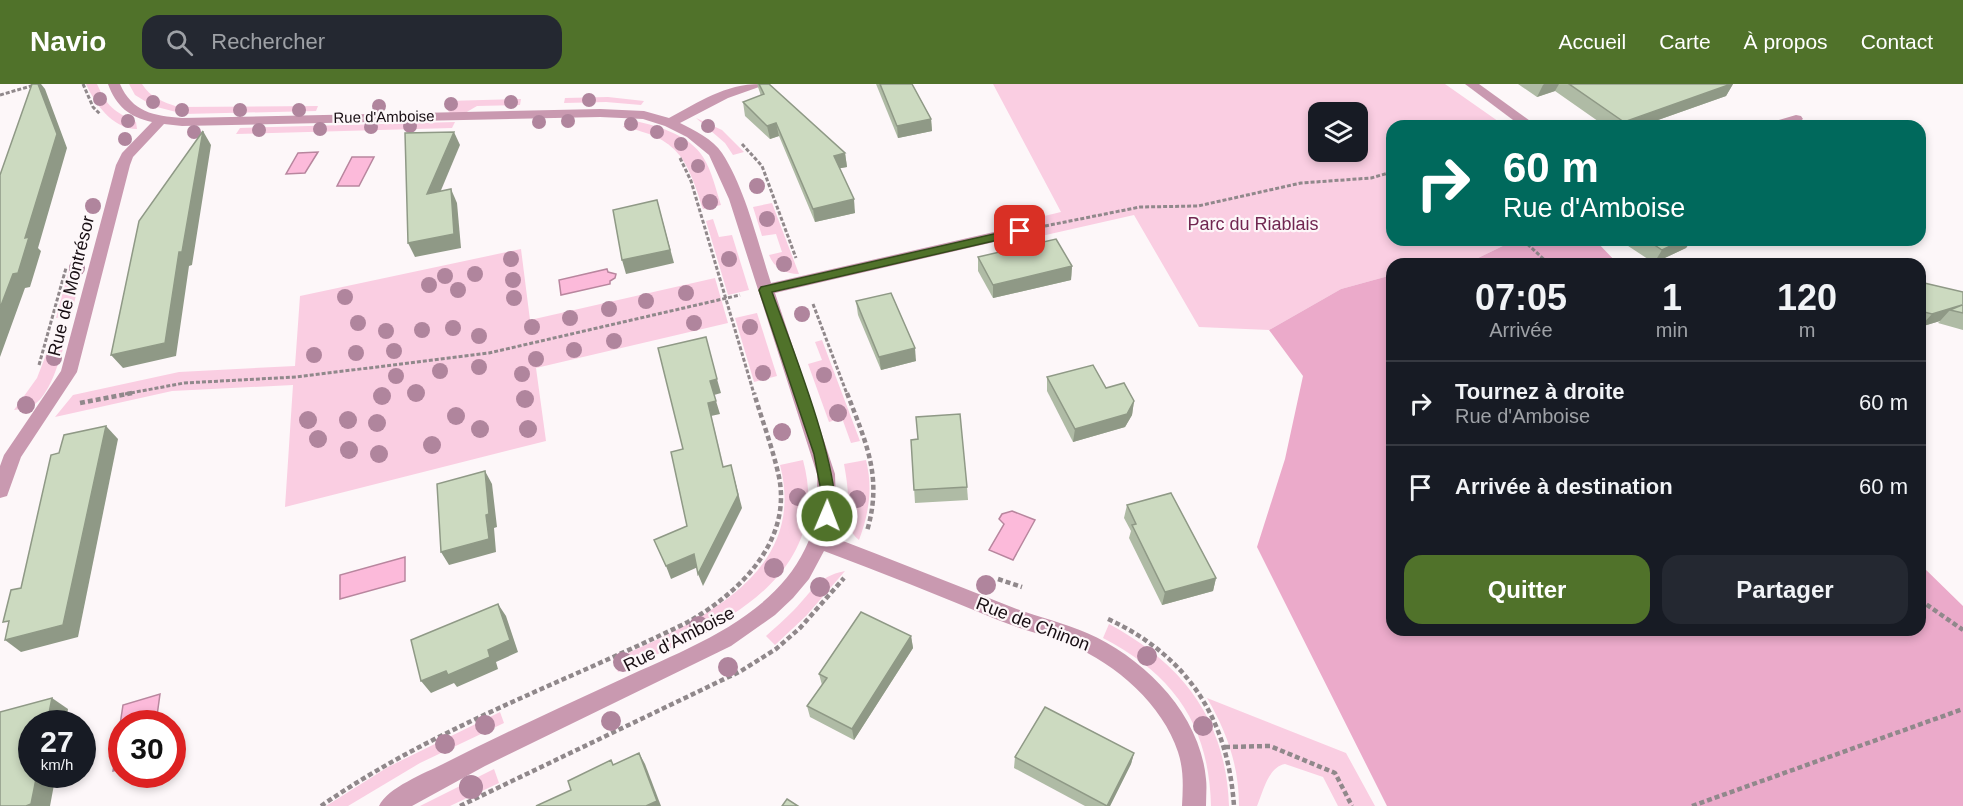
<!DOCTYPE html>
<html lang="fr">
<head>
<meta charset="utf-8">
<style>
  body { margin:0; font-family:Arial,sans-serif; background:#242831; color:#f1f3f6; height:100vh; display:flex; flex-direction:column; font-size:22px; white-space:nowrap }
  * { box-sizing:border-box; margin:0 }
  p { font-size:20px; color:#9ea1a6 }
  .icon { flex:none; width:33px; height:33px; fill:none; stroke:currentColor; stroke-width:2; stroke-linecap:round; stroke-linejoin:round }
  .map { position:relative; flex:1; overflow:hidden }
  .sheet { position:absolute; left:1386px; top:174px; width:540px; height:378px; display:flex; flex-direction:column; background:#171b24; border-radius:18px; box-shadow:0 3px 9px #0003 }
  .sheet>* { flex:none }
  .hud { position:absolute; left:1386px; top:36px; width:540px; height:126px; border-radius:18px; box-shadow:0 3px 9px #0003; background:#00695c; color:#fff; overflow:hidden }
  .fabs { position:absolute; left:1308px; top:18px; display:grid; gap:12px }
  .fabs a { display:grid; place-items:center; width:60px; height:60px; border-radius:12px; background:#171b24; box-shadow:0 3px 9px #0003; font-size:30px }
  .speed { position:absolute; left:18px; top:626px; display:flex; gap:12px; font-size:30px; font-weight:700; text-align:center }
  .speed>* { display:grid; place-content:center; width:78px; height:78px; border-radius:50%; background:#171b24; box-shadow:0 3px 9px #0003; line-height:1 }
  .speed small { font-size:15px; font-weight:400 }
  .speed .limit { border:9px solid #d22; background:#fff; color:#111 }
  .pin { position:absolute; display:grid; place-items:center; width:51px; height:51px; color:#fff; margin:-26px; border-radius:12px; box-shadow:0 3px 9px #0006 }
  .me { position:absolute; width:66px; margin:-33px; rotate:1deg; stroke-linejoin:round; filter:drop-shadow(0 0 4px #0008) }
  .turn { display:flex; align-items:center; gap:21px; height:126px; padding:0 18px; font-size:27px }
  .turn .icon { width:78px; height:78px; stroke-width:2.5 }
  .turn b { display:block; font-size:42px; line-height:51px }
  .eta { display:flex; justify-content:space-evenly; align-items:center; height:102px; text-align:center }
  .eta b { font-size:36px; font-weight:600; line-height:42px }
  .cta { display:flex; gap:12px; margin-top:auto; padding:12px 18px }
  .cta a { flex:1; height:69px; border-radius:18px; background:#50722a; color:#fff; font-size:24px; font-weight:600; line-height:69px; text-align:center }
  .cta a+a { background:#242831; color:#f1f3f6 }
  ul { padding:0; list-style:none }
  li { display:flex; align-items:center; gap:18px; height:84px; padding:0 18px; border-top:2px solid #363941 }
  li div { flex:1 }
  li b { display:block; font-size:22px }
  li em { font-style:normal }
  header { display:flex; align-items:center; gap:36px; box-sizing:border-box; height:84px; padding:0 30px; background:#50722a; color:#fff }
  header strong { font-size:28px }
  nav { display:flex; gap:33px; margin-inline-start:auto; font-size:21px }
  .search { width:420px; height:54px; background:#242831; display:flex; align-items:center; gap:15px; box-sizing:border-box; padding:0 21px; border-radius:18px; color:#9ea1a6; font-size:22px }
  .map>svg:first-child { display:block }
  .green { fill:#facee2; fill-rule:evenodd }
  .forest { fill:#ebaaca }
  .water { fill:#fcbada; stroke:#b8869e; stroke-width:1.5 }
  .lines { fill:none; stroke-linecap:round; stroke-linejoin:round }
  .path-far1 { stroke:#90888b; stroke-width:3; stroke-dasharray:4 2; stroke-linecap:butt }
  .path { stroke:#90888b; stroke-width:4.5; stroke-dasharray:5 3; stroke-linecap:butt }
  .minor { fill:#c999b0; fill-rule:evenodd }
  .tree { fill:#b0859d }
  .wall { fill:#afbba5 }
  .shaded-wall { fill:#8f9986 }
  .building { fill:#ccdac0; stroke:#8f9986; stroke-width:1.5 }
  .route { fill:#50722a; stroke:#344a1b; stroke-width:1.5 }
  .labels { text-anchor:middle; stroke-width:4.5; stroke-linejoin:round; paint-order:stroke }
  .far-street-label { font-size:15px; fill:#180e13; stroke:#fdf7f9 }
  .park-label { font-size:18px; fill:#712751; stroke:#fdf7f9 }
  .street-label { font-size:18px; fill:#180e13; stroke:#fdf7f9 }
</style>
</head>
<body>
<header>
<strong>Navio</strong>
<div class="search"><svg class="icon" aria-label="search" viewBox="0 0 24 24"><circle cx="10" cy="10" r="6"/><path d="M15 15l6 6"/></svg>Rechercher</div>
<nav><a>Accueil</a><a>Carte</a><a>À propos</a><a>Contact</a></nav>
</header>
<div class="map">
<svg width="1963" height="722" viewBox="0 0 1963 722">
  <rect width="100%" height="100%" fill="#fdf7f9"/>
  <g class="green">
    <path d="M86,0h11c10,23 17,27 39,38l1,7c-24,0 -42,-25 -51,-45z"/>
    <path d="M129,0h13c8,13 21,18 36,23l140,-1 -2,5 -132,3 -31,-8 -18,-11z"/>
    <path d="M993,0h452l60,42h-113v114h123l-37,18 -35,6h-51v11l-51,14 -72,41 -70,-3 -65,-112 -123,28 -9,-17 59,-14zM1318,28h40v40h-40z"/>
    <polygon points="608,13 644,17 641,21 606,18 564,19 565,14"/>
    <polygon points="521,15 520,21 477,22 465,29 450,29 445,23 447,17"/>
    <polygon points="696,34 722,46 744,68 733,71 725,59"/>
    <path d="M629,36c24,4 60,14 74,37 9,14 13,33 18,48l-18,4c-16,-50 -24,-71 -80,-82z"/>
    <polygon points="455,38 452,44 236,50 240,44"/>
    <path d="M772,119l27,71c-14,0 -25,-6 -30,-19l13,-3 -6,-18 -14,2 -9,-29z"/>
    <polygon points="713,135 719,153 732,151 749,206 728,211 706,137"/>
    <polygon points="521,165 530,236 715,194 728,239 536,284 546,357 285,423 293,301 172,307 55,333 73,311 179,288 295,282 300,212"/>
    <polygon points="86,172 71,231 56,234 72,175"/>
    <polygon points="757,229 777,292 754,298 735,234"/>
    <polygon points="822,256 860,357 851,359 842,334 829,338 808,280 822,276 815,258"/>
    <path d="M63,265c-6,18 -13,44 -29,56 -5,4 -14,4 -20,5l23,-32 10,-26z"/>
    <path d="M803,376c33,123 -96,172 -185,212l-5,-12c81,-37 196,-84 167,-195z"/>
    <path d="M866,376c7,28 3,53 -7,80 -15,-13 -11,-24 -11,-41 0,-12 -2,-24 -4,-35z"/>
    <path d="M845,487l-39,45 -31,29 -9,-9c9,-8 19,-17 28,-26 19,-19 22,-33 51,-39z"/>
    <path d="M1109,540c74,40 117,96 120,182h-18c-2,-81 -37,-131 -108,-168z"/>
    <path d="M1207,614l139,55 29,53h-37l-15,-29 -38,-13c-17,3 -22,28 -28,42h-18c0,-40 -12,-74 -32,-108z"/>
    <polygon points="500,628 504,639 420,679 348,722 326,722 388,683"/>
    <polygon points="494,685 499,699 450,722 420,722"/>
  </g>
  <g class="forest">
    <polygon points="1515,156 1595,156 1618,180 1443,180 1478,174"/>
    <polygon points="1392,191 1392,546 1920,546 1920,480 1963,522 1963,722 1387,722 1257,463 1285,375 1303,292 1269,246 1341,205"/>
  </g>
  <g class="water">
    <polygon points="318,68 305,89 286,90 298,69"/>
    <polygon points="352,73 374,73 359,102 337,102"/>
    <polygon points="607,185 608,188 616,190 615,194 610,197 610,200 561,211 559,196"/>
    <polygon points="1012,427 1035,436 1013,476 989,466 1004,440 999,435 1002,430"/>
    <polygon points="405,473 405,497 340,515 340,491"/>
    <polygon points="160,610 156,639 122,639 121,685 113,687 123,621"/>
  </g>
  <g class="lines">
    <g class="path-far1">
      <polyline points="83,0 93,23 100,30"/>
      <polyline points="0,11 38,0"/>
      <polyline points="742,60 762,82 796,174"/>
      <polyline points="680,74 691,97 754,310"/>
      <polyline points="1045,142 1140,123 1198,122 1301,99 1371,94 1392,88"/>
      <polyline points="1523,156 1549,180"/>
      <polyline points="813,220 847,310"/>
      <polyline points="39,281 66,184"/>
      <polyline points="125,310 184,299 296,293 489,269 740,211"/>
    </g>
    <g class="path">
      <path d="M847,309c19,50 36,84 20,138"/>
      <polyline points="80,319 132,309"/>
      <polyline points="998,495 1022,503"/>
      <polyline points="1920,516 1963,546"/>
      <path d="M1108,535c80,37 120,100 126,187"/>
      <polyline points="1225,663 1270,662 1335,689 1352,722"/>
      <path d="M321,722c114,-79 243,-123 367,-184 51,-29 104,-80 91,-145 -6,-28 -17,-57 -25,-84"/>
      <polyline points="460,722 741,587 776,565 800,544 844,494"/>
      <polyline points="1692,722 1963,625"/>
    </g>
    <g class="minor">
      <path d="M108,0h12c12,28 34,32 62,34l418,-9 44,2 25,7c30,-16 56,-34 91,-34l-1,3 -31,11 -48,25c14,7 33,16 42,30 23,35 36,90 49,130l249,-57 5,2 3,3 -8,5 -245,57 60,181 1,29 -6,33c60,23 119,46 179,70 25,10 53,16 78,27 57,25 113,80 119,146 1,8 0,18 0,27h-24c1,-18 2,-36 -4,-54 -15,-47 -62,-88 -107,-107 -24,-10 -49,-15 -73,-25 -58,-24 -115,-47 -174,-69l-15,28 -16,19 -18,17 -44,31 -246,120 -73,40h-33c8,-18 46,-33 64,-42 55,-28 112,-54 168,-80 68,-33 159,-62 194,-135 12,-23 13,-49 12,-75l-88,-275 -20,-44 -22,-18 -22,-11 -22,-7 -43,-2 -418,9 -18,-2 -31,33 -3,8 -53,207 -56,85 -14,39 -7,2v-32l4,-11 57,-84 55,-206 6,-12 30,-31c-23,-5 -36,-16 -44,-38z"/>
      <polygon points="1465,0 1479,0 1537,42 1521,42"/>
      <path d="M1796,31l5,1 2,3c-10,9 -23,7 -36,7l2,-3z"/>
    </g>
  </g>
  <g class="tree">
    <circle cx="100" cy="15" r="7"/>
    <circle cx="589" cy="16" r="7"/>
    <circle cx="153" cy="18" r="7"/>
    <circle cx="511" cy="18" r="7"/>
    <circle cx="451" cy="20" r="7"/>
    <circle cx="379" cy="22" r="7"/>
    <circle cx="182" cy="26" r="7"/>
    <circle cx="240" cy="26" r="7"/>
    <circle cx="299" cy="26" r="7"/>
    <circle cx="128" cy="37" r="7"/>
    <circle cx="568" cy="37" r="7"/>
    <circle cx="539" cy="38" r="7"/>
    <circle cx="631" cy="40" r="7"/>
    <circle cx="410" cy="42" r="7"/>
    <circle cx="708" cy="42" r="7"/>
    <circle cx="371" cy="43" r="7"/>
    <circle cx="320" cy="45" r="7"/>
    <circle cx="259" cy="46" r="7"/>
    <circle cx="194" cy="48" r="7"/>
    <circle cx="657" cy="48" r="7"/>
    <circle cx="125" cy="55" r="7"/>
    <circle cx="681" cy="60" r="7"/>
    <circle cx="698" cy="82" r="7"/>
    <circle cx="757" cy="102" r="8"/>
    <circle cx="710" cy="118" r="8"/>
    <circle cx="93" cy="122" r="8"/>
    <circle cx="767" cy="135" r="8"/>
    <circle cx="511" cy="175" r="8"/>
    <circle cx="729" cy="175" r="8"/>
    <circle cx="784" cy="180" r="8"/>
    <circle cx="77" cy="184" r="8"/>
    <circle cx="475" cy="190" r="8"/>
    <circle cx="445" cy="192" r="8"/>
    <circle cx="513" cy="196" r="8"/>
    <circle cx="429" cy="201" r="8"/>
    <circle cx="458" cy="206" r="8"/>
    <circle cx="686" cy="209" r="8"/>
    <circle cx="345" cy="213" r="8"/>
    <circle cx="514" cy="214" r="8"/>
    <circle cx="646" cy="217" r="8"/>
    <circle cx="609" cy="225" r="8"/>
    <circle cx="802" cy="230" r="8"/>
    <circle cx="570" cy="234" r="8"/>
    <circle cx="358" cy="239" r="8"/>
    <circle cx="694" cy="239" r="8"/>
    <circle cx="532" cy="243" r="8"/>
    <circle cx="750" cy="243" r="8"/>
    <circle cx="453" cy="244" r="8"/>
    <circle cx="422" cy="246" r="8"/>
    <circle cx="386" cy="247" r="8"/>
    <circle cx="479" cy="252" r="8"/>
    <circle cx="614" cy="257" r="8"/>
    <circle cx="574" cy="266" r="8"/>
    <circle cx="394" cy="267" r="8"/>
    <circle cx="356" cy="269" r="8"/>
    <circle cx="314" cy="271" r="8"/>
    <circle cx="54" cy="274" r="8"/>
    <circle cx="536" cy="275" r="8"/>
    <circle cx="479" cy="283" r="8"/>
    <circle cx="440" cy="287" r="8"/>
    <circle cx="763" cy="289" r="8"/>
    <circle cx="522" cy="290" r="8"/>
    <circle cx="824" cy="291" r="8"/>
    <circle cx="396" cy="292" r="8"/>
    <circle cx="416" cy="309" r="9"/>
    <circle cx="382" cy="312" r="9"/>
    <circle cx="525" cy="315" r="9"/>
    <circle cx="26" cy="321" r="9"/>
    <circle cx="838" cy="329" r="9"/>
    <circle cx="456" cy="332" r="9"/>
    <circle cx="308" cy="336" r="9"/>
    <circle cx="348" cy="336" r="9"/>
    <circle cx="377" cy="339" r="9"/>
    <circle cx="480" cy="345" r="9"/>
    <circle cx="528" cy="345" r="9"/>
    <circle cx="782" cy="348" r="9"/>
    <circle cx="318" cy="355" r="9"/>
    <circle cx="432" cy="361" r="9"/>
    <circle cx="349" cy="366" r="9"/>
    <circle cx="379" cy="370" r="9"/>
    <circle cx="798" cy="413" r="9"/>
    <circle cx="857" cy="415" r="9"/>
    <circle cx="774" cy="484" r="10"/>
    <circle cx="986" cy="501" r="10"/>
    <circle cx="820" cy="503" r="10"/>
    <circle cx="699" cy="542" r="10"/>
    <circle cx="1147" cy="572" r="10"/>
    <circle cx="623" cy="578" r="10"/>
    <circle cx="728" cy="583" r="10"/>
    <circle cx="611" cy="637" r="10"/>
    <circle cx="485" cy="641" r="10"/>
    <circle cx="1203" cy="642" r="10"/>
    <circle cx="445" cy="660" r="10"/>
    <circle cx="471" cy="703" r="12"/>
  </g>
  <g class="wall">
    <polygon points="757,0 769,0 845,69 847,83 840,84 855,129 815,138 779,52 770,55 745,32 743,18 761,12"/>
    <polygon points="876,0 912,0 931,35 932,47 898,54"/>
    <polygon points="1518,0 1733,0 1726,12 1641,42 1605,42 1555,7 1537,13"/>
    <polygon points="1619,156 1693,156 1691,157 1686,164 1654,179"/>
    <polygon points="978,173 1072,182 1071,196 993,214 978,187"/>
    <polygon points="1920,198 1963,208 1963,246 1938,239 1940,237 1920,243"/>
    <polygon points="856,217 916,277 881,286 858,231"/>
    <polygon points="1047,293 1106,304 1134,317 1132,331 1125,343 1073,358 1047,307"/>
    <polygon points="911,356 967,403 968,416 915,419"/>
    <polygon points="1127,421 1216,494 1213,507 1162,521 1129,454 1131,447 1124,434"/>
    <polygon points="911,552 913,564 854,656 810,633 807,622 822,601 819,590"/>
    <polygon points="1134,669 1131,680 1110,722 1085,722 1014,684 1015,673"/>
  </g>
  <g class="shaded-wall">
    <polygon points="38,0 41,0 45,5 67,64 38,164 41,167 30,203 25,204 0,273 0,224 25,154"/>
    <polygon points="1544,0 1559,0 1555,7 1537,13 1543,1"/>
    <polygon points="1731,0 1733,0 1726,12 1641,42 1622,42 1624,38"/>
    <polygon points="931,35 932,47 898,54 897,42"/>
    <polygon points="776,39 779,52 770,55 767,42"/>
    <polygon points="203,47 211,61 192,181 189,182 176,272 123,284 111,271 179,168"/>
    <polygon points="454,48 460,61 434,123 427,110"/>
    <polygon points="845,69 847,83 836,85 834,72"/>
    <polygon points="451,105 457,119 461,164 415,173 408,159"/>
    <polygon points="854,115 855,129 815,138 813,125"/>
    <polygon points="657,116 674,179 626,190 622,176"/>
    <polygon points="1683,156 1693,156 1691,157 1686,164 1654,179 1662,166"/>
    <polygon points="1072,182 1071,196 993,214 993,201"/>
    <polygon points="1962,221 1950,226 1940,237 1920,243 1932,230"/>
    <polygon points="915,264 916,277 881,286 879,273"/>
    <polygon points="717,295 721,309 714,311 710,297"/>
    <polygon points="716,317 720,330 711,332 727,396 708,319"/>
    <polygon points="1134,317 1132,331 1125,343 1073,358 1075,345"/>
    <polygon points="106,342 118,355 78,553 21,568 5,556"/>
    <polygon points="731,381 742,424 703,502 698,490"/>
    <polygon points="485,387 492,400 497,443 494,444 496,468 449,481 441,468 486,431"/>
    <polygon points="694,470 698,483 671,495 666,482"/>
    <polygon points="1216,494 1213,507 1162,521 1165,508"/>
    <polygon points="498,520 506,532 518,568 496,578 498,585 457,603 454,599 431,609 421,597 488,566"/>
    <polygon points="911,552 913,564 854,656 852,645"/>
    <polygon points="52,614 68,625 66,639 47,639"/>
    <polygon points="639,669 645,680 661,722 646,722"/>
    <polygon points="1134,669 1131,680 1110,722 1107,722"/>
    <polygon points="37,690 56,690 50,722 26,722"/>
  </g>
  <g class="building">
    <polygon points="32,0 38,0 57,50 25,154 29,153 18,189 13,190 0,224 0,91"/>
    <polygon points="759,0 769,0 845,69 834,72 854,115 813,125 776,39 767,42 743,18 764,10"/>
    <polygon points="880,0 912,0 931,35 897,42"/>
    <polygon points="1569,0 1731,0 1624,38"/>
    <polygon points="203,47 182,168 179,168 165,259 111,271 139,137"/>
    <polygon points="454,48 427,110 451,105 454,150 408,159 405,49"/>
    <polygon points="657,116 670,166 622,176 613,126"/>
    <polygon points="1056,155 1072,182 993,201 978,173"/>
    <polygon points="1647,156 1683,156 1662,166"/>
    <polygon points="1920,198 1963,208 1963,229 1950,226 1962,221 1932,230 1920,227"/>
    <polygon points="891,209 915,264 879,273 856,217"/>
    <polygon points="706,253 717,295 710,297 716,317 708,319 723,383 731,381 738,411 698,490 694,470 666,482 654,456 687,442 671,368 683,365 658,264"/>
    <polygon points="1093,281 1106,304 1124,299 1134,317 1127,330 1075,345 1047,293"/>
    <polygon points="960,330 967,403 914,406 911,356 918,355 916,333"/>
    <polygon points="106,342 63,541 5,556 9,537 3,538 11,506 21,504 51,371 59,369 64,351"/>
    <polygon points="485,387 489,430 486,431 489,455 441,468 437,400"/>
    <polygon points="1171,409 1216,494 1165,508 1132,441 1136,440 1127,421"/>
    <polygon points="498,520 510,556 488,566 490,573 448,591 446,587 421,597 411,556"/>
    <polygon points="861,528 911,552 852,645 807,622 827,594 819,590"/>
    <polygon points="52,614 47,639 32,639 32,690 37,690 31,720 26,722 0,722 0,628"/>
    <polygon points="1045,623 1134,669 1107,722 1015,673"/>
    <polygon points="639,669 657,717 646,722 536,722 571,706 568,697 611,676 613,681"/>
    <polygon points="787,715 798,722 782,722"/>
  </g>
  <path class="route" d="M1020,144l4,1v5l-252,58c14,40 77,196 60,229h-10l-2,-5 1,-25 -7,-37 -55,-164 2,-3z"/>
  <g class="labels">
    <g class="far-street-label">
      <text transform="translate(384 33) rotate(-1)" y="5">Rue d'Amboise</text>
    </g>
    <g class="park-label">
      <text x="1253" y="146">Parc du Riablais</text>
    </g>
    <g class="street-label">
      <text transform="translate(71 202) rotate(-76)" y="6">Rue de Montrésor</text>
      <text transform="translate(1033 540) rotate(21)" y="6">Rue de Chinon</text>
      <text transform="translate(679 555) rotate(-27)" y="6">Rue d'Amboise</text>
    </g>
  </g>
</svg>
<div class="fabs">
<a><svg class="icon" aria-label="layers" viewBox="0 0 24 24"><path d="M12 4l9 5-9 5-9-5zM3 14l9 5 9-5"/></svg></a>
</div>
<div class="speed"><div>27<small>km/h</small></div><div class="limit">30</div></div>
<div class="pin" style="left:1020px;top:147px;background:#d93025"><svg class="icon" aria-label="arrive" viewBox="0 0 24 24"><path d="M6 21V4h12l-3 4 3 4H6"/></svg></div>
<svg class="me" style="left:827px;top:432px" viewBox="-20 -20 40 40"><circle r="17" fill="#50722a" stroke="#fff" stroke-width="3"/><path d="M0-11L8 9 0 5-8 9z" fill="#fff"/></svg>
<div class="hud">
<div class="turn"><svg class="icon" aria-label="right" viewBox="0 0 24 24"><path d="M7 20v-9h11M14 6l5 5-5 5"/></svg><div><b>60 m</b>Rue d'Amboise</div></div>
</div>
<section class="sheet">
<div class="eta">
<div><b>07:05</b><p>Arrivée</p></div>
<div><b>1</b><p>min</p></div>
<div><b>120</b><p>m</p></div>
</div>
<ul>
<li><svg class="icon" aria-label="right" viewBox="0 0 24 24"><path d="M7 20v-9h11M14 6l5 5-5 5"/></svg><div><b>Tournez à droite</b><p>Rue d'Amboise</p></div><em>60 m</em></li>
<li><svg class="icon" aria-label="arrive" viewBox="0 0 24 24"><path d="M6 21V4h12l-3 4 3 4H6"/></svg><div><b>Arrivée à destination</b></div><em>60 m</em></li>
</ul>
<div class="cta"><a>Quitter</a><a>Partager</a></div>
</section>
</div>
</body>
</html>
